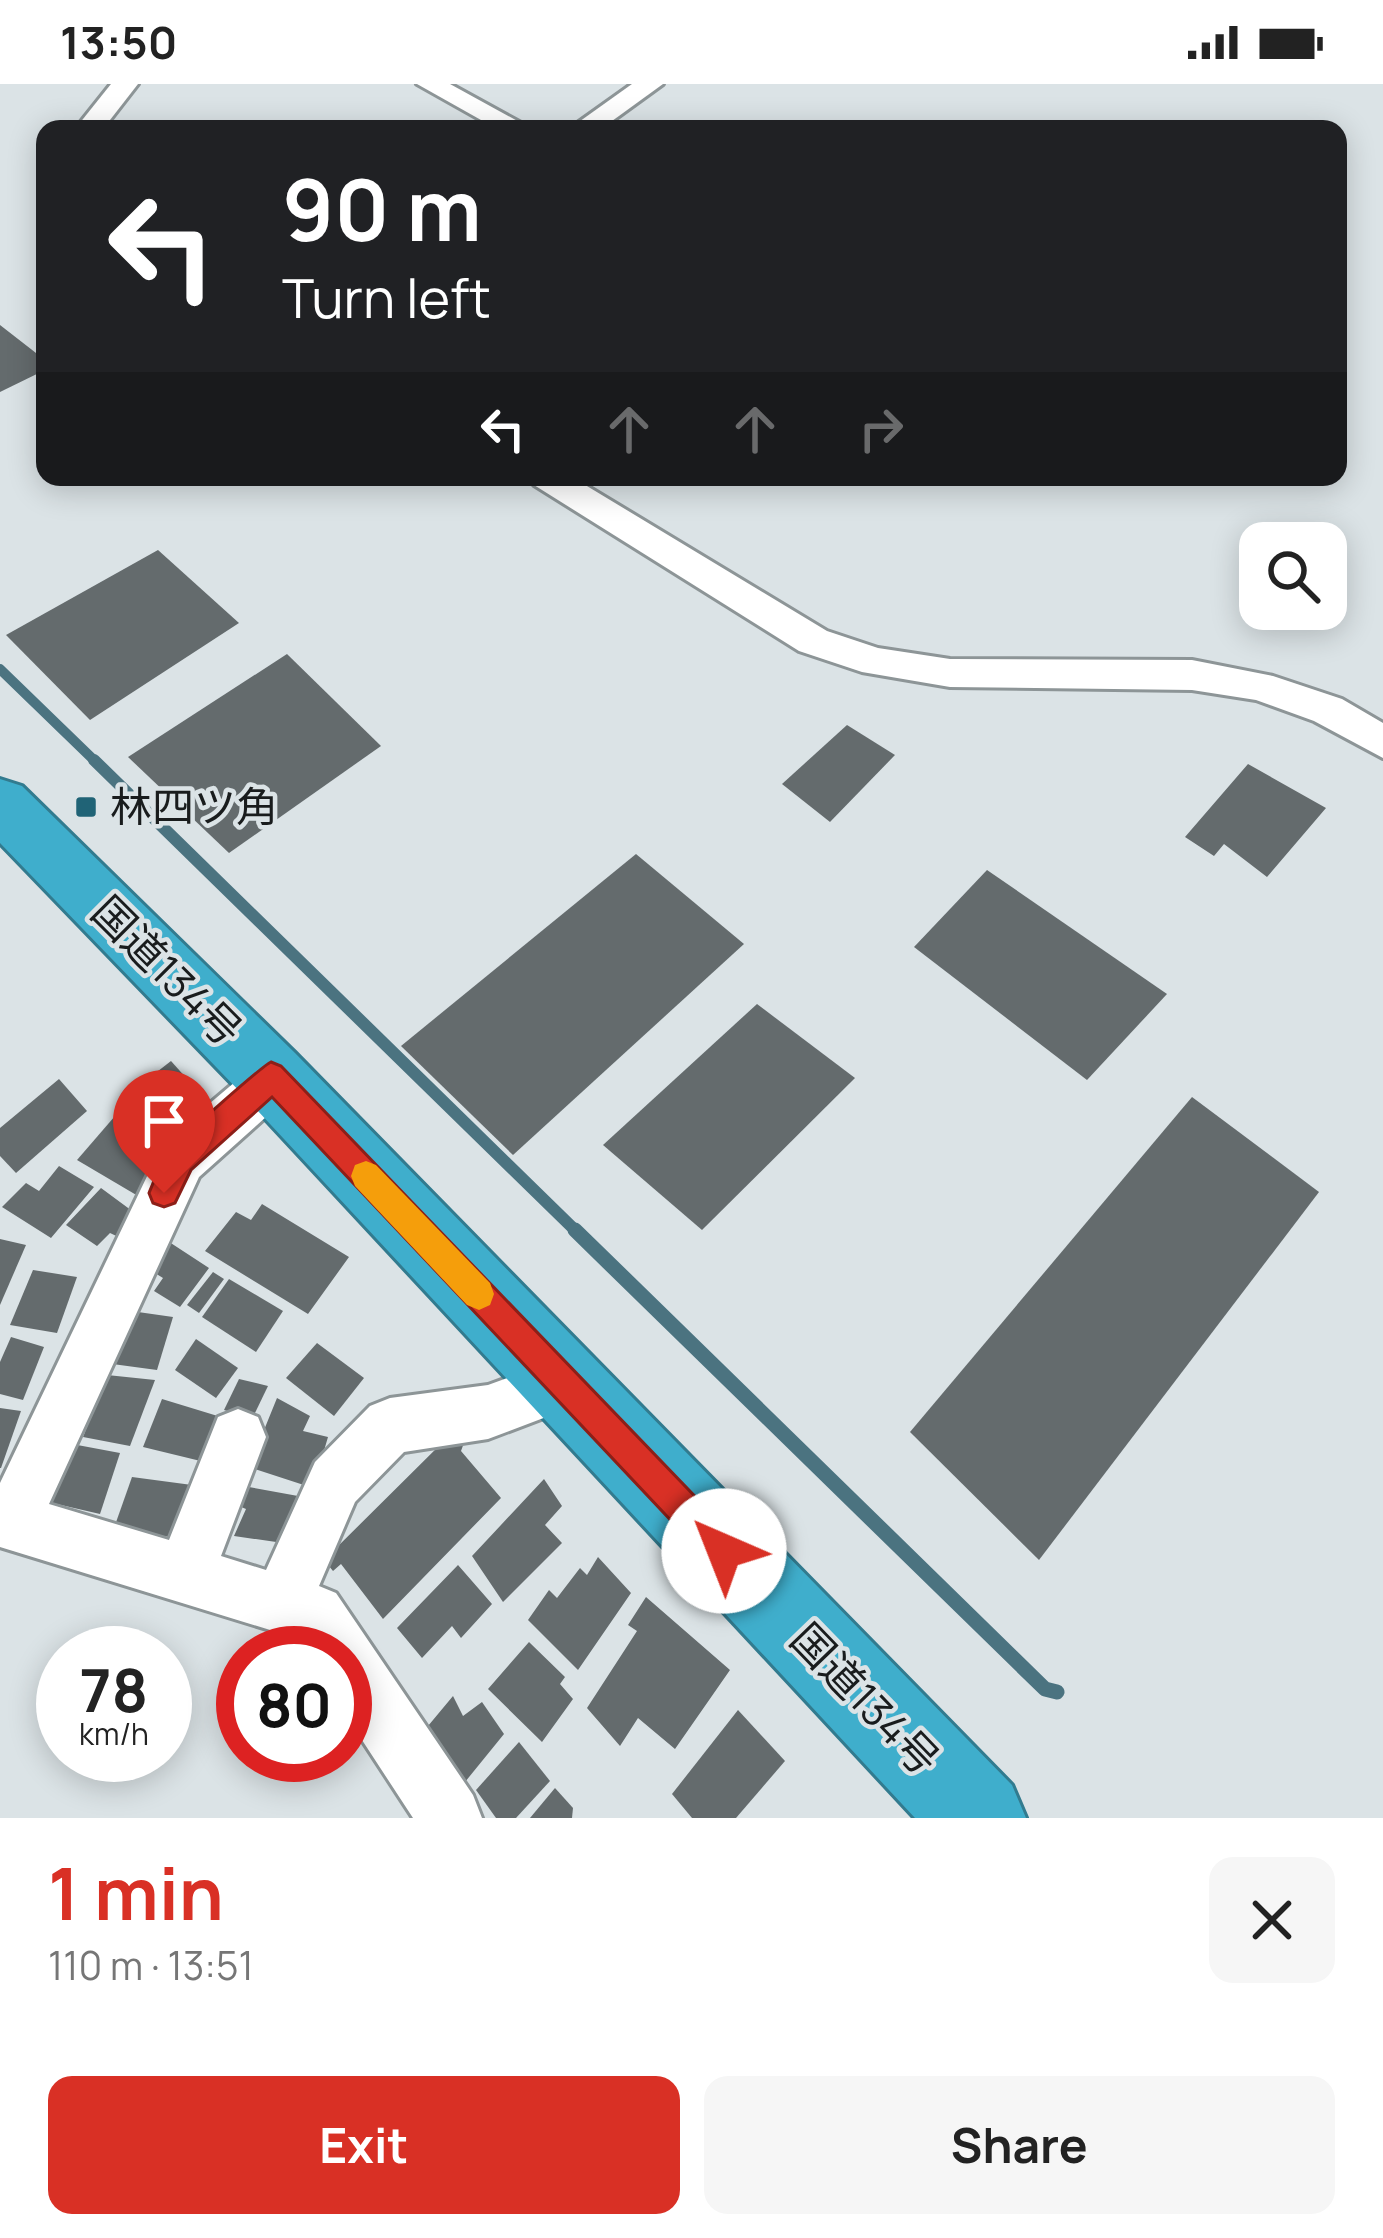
<!DOCTYPE html>
<html lang="en">
<head>
<meta charset="utf-8">
<style>
  body { margin:0; font-family:Manrope,"Noto Sans JP",sans-serif; background:#f6f6f6; color:#222; height:100vh; display:flex; flex-direction:column; font-size:45px; white-space:nowrap }
  * { box-sizing:border-box; margin:0 }
  p { font-size:39px; color:#767676 }
  .icon { flex:none; width:66px; height:66px; fill:none; stroke:currentColor; stroke-width:2; stroke-linecap:round; stroke-linejoin:round }
  .map { position:relative; height:1734px; overflow:hidden }
  .panel { display:flex; flex-direction:column; background:#fff; flex:1 }
  .panel>* { flex:none }
  .guide { position:absolute; left:36px; top:36px; width:1311px; height:366px; border-radius:24px; box-shadow:0 6px 30px #0003; background:#202124; color:#fff; overflow:hidden }
  .buttons { position:absolute; left:1239px; top:438px; display:grid; gap:24px }
  .buttons a { display:grid; place-items:center; width:108px; height:108px; border-radius:24px; background:#fff; box-shadow:0 6px 30px #0003; font-size:60px }
  .speed { position:absolute; left:36px; top:1542px; display:flex; gap:24px; font-size:60px; font-weight:700; text-align:center }
  .speed>* { display:grid; place-content:center; width:156px; height:156px; border-radius:50%; background:#fff; box-shadow:0 6px 30px #0003; line-height:1 }
  .speed small { font-size:30px; font-weight:400 }
  .speed .limit { border:18px solid #d22; background:#fff; color:#111 }
  .pin { position:absolute; display:grid; place-items:center; width:102px; height:102px; color:#fff; margin:-123px -51px; border-radius:50% 50% 50% 0; rotate:-45deg; box-shadow:0 0 12px #0007 }
  .pin .icon { rotate:45deg }
  .me { position:absolute; width:132px; margin:-66px; rotate:316deg; stroke-linejoin:round; filter:drop-shadow(0 0 9px #0008) }
  .turn { display:flex; align-items:center; gap:42px; height:252px; padding:0 48px; font-size:54px }
  .turn .icon { width:156px; height:156px; stroke-width:2.5 }
  .turn b { display:block; font-size:84px; line-height:102px }
  .lanes { display:flex; align-items:center; height:114px; padding:0 48px; background:#0003; justify-content:center; gap:60px; direction:ltr }
  .lanes .off { opacity:.35 }
  .round { display:grid; place-items:center; flex:none; width:126px; height:126px; border-radius:24px; background:#f6f6f6 }
  .headline { display:flex; align-items:center; justify-content:space-between; height:204px; padding:0 48px }
  h1 { font-size:72px; font-weight:700; line-height:90px; color:#d93025 }
  .action { display:flex; gap:24px; margin-top:auto; padding:24px 48px }
  .action a { flex:1; height:138px; border-radius:24px; background:#d93025; color:#fff; font-size:48px; font-weight:700; line-height:138px; text-align:center }
  .action a+a { background:#f6f6f6; color:#222 }
  .status { display:flex; justify-content:space-between; align-items:center; height:84px; padding:0 60px; background:#fff; direction:ltr }
  .status svg { height:33px; fill:currentColor }
  .map>svg:first-child { display:block }
  .lines { fill:none; stroke-linecap:round; stroke-linejoin:round }
  .stream-far2 { stroke:#4b7380; stroke-width:10 }
  .stream-far1 { stroke:#4b7380; stroke-width:12 }
  .stream { stroke:#4b7380; stroke-width:15 }
  .building { fill:#646b6d }
  .minor-casing { stroke:#8d9597; stroke-width:6 }
  .highway-casing { stroke:#327b8f; stroke-width:6 }
  .minor { fill:#fff; fill-rule:evenodd }
  .highway { fill:#3faecc; fill-rule:evenodd }
  .route { fill:#d93025; stroke:#8d1f18; stroke-width:3 }
  .slow { fill:#f59e0b }
  .poi-dot { fill:#206376; stroke:#dbe3e6; stroke-width:4.5 }
  .labels { text-anchor:middle; stroke-width:9; stroke-linejoin:round; paint-order:stroke }
  .poi-label { font-size:42px; fill:#191c1d; stroke:#dbe3e6; text-anchor:start }
  .street-label { font-size:42px; fill:#191c1d; stroke:#dbe3e6 }
</style>
</head>
<body>
<div class="status"><b>13:50</b><svg viewBox="0 0 49 12"><path d="M0 12V9h3v3zM5 12V6h3v6zM10 12V3h3v9zM15 12V0h3v12zM26 1h20v11H26zM47 4h2v5h-2z"/></svg></div>
<div class="map">
<svg width="1383" height="1734" viewBox="0 0 1383 1734">
  <rect width="100%" height="100%" fill="#dbe3e6"/>
  <g class="lines">
    <polyline class="stream-far2" points="0,585 97,679"/>
    <polyline class="stream-far1" points="94,676 578,1149"/>
    <polyline class="stream" points="575,1146 1045,1605 1057,1608"/>
  </g>
  <g class="building">
    <polygon points="0,241 45,276 45,286 0,308"/>
    <polygon points="158,466 239,539 90,636 6,551"/>
    <polygon points="287,570 381,662 229,769 128,673"/>
    <polygon points="847,641 895,671 830,738 782,700"/>
    <polygon points="1248,680 1326,724 1267,793 1224,760 1214,772 1185,753"/>
    <polygon points="636,770 744,860 513,1071 401,962"/>
    <polygon points="987,786 1167,910 1087,996 914,863"/>
    <polygon points="757,920 855,994 702,1146 603,1061"/>
    <polygon points="171,977 205,1015 167,1046 135,1005"/>
    <polygon points="59,995 87,1027 16,1089 0,1072 0,1044"/>
    <polygon points="1192,1013 1319,1108 1039,1476 910,1348"/>
    <polygon points="115,1032 173,1068 138,1112 77,1076"/>
    <polygon points="59,1082 94,1103 51,1154 2,1123 26,1099 39,1107"/>
    <polygon points="101,1104 143,1135 127,1157 110,1149 97,1162 66,1141"/>
    <polygon points="262,1120 349,1173 308,1230 205,1167 236,1128 251,1136"/>
    <polygon points="157,1150 209,1184 180,1223 154,1207 163,1194 137,1178"/>
    <polygon points="0,1155 26,1161 0,1221"/>
    <polygon points="33,1186 77,1193 57,1249 10,1241"/>
    <polygon points="213,1188 224,1195 199,1229 187,1221"/>
    <polygon points="229,1195 283,1227 256,1268 202,1233"/>
    <polygon points="124,1226 173,1233 157,1286 105,1279"/>
    <polygon points="11,1253 44,1263 23,1316 0,1310 0,1278"/>
    <polygon points="196,1255 238,1284 216,1314 175,1286"/>
    <polygon points="317,1259 364,1294 334,1332 286,1294"/>
    <polygon points="107,1291 155,1296 130,1362 83,1353"/>
    <polygon points="239,1295 268,1302 252,1335 224,1326"/>
    <polygon points="277,1314 310,1332 303,1347 328,1353 313,1404 249,1383"/>
    <polygon points="162,1315 234,1337 217,1381 143,1363"/>
    <polygon points="0,1324 21,1327 1,1384 0,1384"/>
    <polygon points="454,1347 465,1356 461,1367 501,1414 383,1535 341,1480 333,1487 324,1476"/>
    <polygon points="72,1360 120,1369 100,1430 48,1418"/>
    <polygon points="132,1393 192,1401 176,1454 114,1444"/>
    <polygon points="544,1395 562,1422 545,1441 562,1459 503,1518 472,1472"/>
    <polygon points="243,1402 298,1412 283,1459 234,1452 246,1425 234,1420"/>
    <polygon points="598,1473 631,1509 578,1586 528,1536 549,1506 557,1514 580,1484 587,1491"/>
    <polygon points="458,1481 492,1520 461,1554 452,1542 422,1574 397,1544"/>
    <polygon points="646,1513 730,1586 675,1665 638,1634 620,1662 587,1624 637,1547 628,1541"/>
    <polygon points="529,1558 565,1593 560,1600 573,1615 542,1658 488,1605"/>
    <polygon points="453,1612 463,1632 482,1618 504,1650 465,1698 428,1642"/>
    <polygon points="738,1626 785,1677 736,1734 692,1734 672,1710"/>
    <polygon points="519,1658 550,1697 516,1734 496,1734 476,1706"/>
    <polygon points="555,1704 573,1724 572,1734 530,1734"/>
  </g>
  <g class="lines">
    <defs>
      <g id="minor">
        <polygon points="111,0 138,0 103,45 75,45"/>
        <polygon points="417,0 450,0 532,45 497,45"/>
        <polygon points="632,0 663,0 601,45 569,45"/>
        <polygon points="529,393 572,393 827,547 878,564 950,575 1192,576 1273,592 1342,615 1383,639 1383,674 1314,637 1256,616 1192,606 950,603 862,588 799,567 534,401"/>
        <polygon points="270,969 287,976 294,991 276,1024 199,1093 49,1420 169,1456 218,1333 238,1325 258,1333 266,1353 221,1472 266,1486 315,1378 370,1322 390,1314 488,1301 564,1273 583,1281 591,1300 583,1319 488,1355 404,1368 355,1418 319,1502 336,1509 473,1711 482,1734 413,1734 345,1630 345,1569 306,1569 296,1554 0,1463 0,1399 163,1059 242,992 253,976"/>
      </g>
      <polygon id="highway" points="0,695 22,702 295,969 1012,1701 1026,1734 915,1734 245,1013 0,759"/>
    </defs>
    <use href="#minor" class="minor-casing"/>
    <use href="#highway" class="highway-casing"/>
    <use href="#minor" class="minor"/>
    <use href="#highway" class="highway"/>
  </g>
  <path class="route" d="M271,978l10,4 455,473 5,12 -5,12 -12,6 -13,-6 -439,-466 -81,73 -16,33 -11,4 -11,-4 -4,-10c6,-14 12,-32 21,-43 10,-11 92,-84 101,-88z"/>
  <polygon class="slow" points="366,1077 376,1081 490,1199 494,1210 490,1221 479,1226 467,1221 355,1102 351,1092 355,1081"/>
  <rect class="poi-dot" x="74" y="711" width="24" height="24" rx="6"/>
  <g class="labels">
    <g class="poi-label">
      <text x="110" y="738">林四ツ角</text>
    </g>
    <g class="street-label">
      <text transform="translate(167 887) rotate(45)" y="15">国道134号</text>
      <text transform="translate(865 1615) rotate(46)" y="15">国道134号</text>
    </g>
  </g>
</svg>
<div class="buttons">
<a><svg class="icon" aria-label="search" viewBox="0 0 24 24"><circle cx="10" cy="10" r="6"/><path d="M15 15l6 6"/></svg></a>
</div>
<div class="speed"><div>78<small>km/h</small></div><div class="limit">80</div></div>
<div class="pin" style="left:164px;top:1109px;background:#d93025"><svg class="icon" aria-label="arrive" viewBox="0 0 24 24"><path d="M6 21V4h12l-3 4 3 4H6"/></svg></div>
<svg class="me" style="left:724px;top:1467px" viewBox="-20 -20 40 40"><circle r="19" fill="#fff"/><path d="M0-13L10 11 0 6-10 11z" fill="#d93025"/></svg>
<div class="guide">
<div class="turn"><svg class="icon" aria-label="left" viewBox="0 0 24 24"><path d="M17 20v-9H6M10 6l-5 5 5 5"/></svg><div><b>90 m</b>Turn left</div></div>
<div class="lanes"><svg class="icon" aria-label="left" viewBox="0 0 24 24"><path d="M17 20v-9H6M10 6l-5 5 5 5"/></svg><svg class="icon off" aria-label="ahead" viewBox="0 0 24 24"><path d="M12 20V5M6 11l6-6 6 6"/></svg><svg class="icon off" aria-label="ahead" viewBox="0 0 24 24"><path d="M12 20V5M6 11l6-6 6 6"/></svg><svg class="icon off" aria-label="right" viewBox="0 0 24 24"><path d="M7 20v-9h11M14 6l5 5-5 5"/></svg></div>
</div>
</div>
<section class="panel">
<div class="headline"><div><h1>1 min</h1><p>110 m · 13:51</p></div><a class="round"><svg class="icon" aria-label="close" viewBox="0 0 24 24"><path d="M6 6l12 12M18 6L6 18"/></svg></a></div>
<div class="action"><a>Exit</a><a>Share</a></div>
</section>
</body>
</html>
